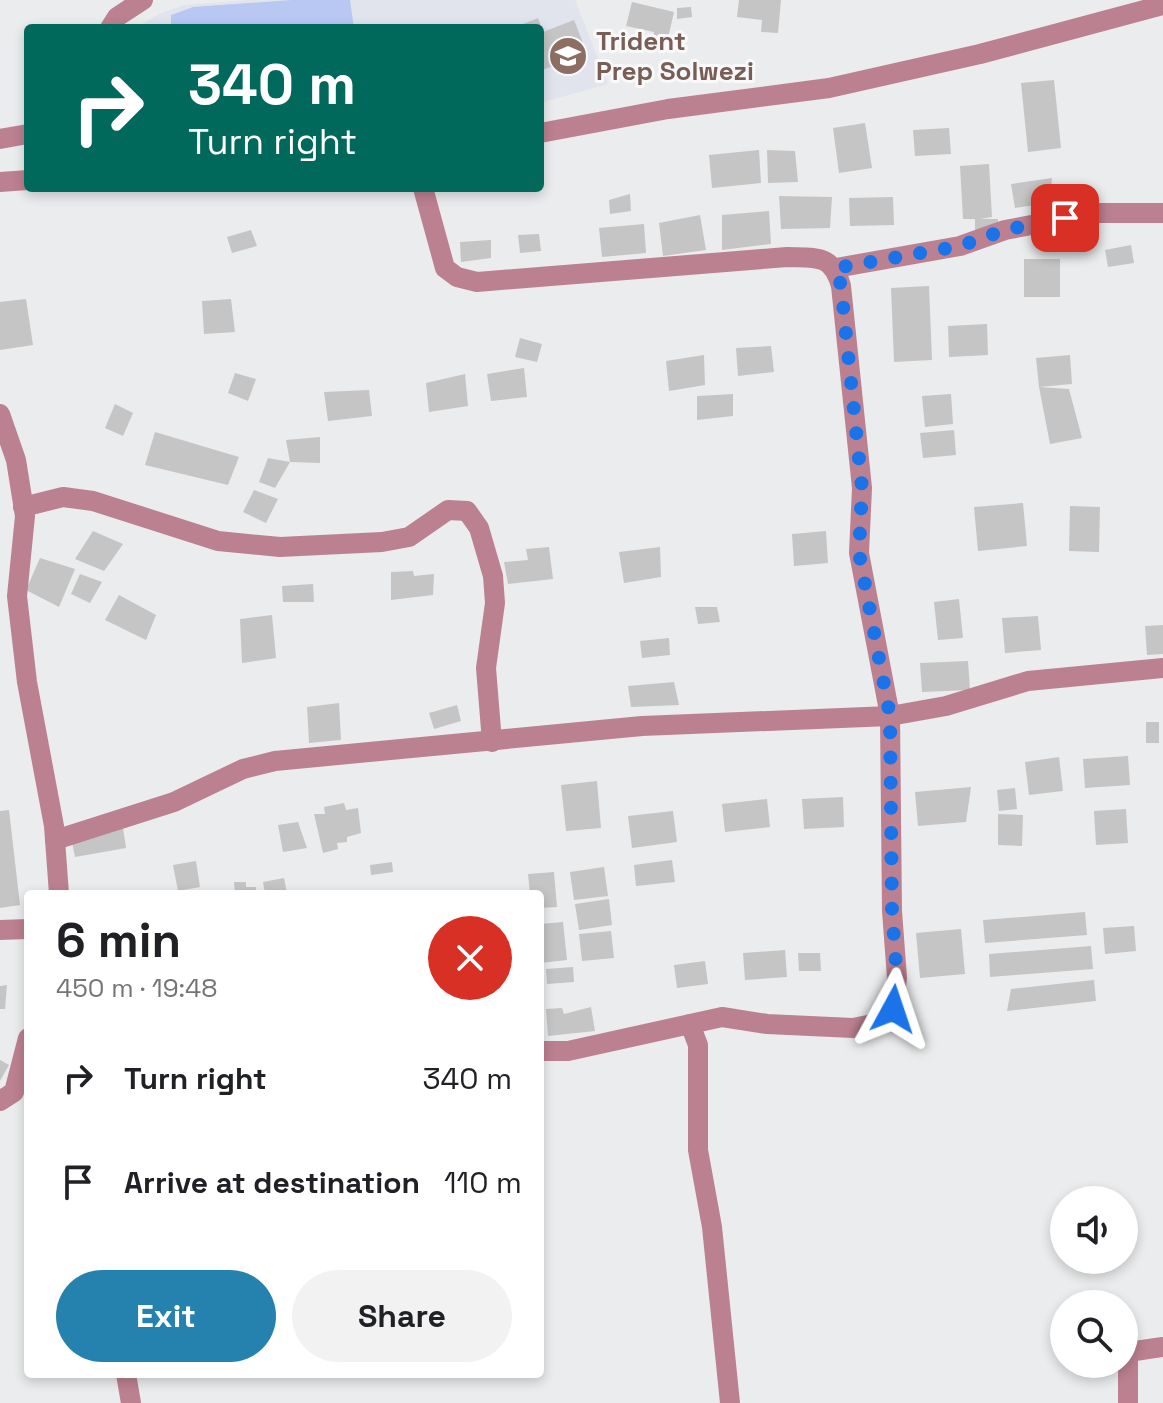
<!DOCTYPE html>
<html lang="en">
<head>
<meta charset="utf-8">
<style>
  body { margin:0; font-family:"Space Grotesk",sans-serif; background:#f2f2f2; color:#202124; height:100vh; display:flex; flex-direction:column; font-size:30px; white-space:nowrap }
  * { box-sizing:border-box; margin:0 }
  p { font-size:26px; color:#757577 }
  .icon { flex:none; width:44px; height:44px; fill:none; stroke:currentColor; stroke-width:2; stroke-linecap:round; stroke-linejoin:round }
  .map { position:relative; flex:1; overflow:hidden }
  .drawer { position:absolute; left:24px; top:890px; width:520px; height:488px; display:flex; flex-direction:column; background:#fff; border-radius:8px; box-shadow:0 4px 12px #0003 }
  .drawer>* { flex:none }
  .banner { position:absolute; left:24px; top:24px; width:520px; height:168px; border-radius:8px; box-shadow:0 4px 12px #0003; background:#00695c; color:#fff; overflow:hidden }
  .controls { position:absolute; left:1050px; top:1186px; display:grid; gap:16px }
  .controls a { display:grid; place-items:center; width:88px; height:88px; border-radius:50%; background:#fff; box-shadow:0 4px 12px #0003; font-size:40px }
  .pin { position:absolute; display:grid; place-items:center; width:68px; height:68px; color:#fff; margin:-34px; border-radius:16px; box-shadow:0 4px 12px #0006 }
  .me { position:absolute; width:88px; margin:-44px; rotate:5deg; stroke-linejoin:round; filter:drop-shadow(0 0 6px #0008) }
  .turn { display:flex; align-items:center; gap:28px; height:168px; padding:0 32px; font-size:36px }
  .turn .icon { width:104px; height:104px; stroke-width:2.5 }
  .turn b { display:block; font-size:56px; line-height:68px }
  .round { display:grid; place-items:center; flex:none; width:84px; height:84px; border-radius:42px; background:#f2f2f2 }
  .headline { display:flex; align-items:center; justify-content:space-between; height:136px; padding:0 32px }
  h1 { font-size:48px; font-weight:700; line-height:60px }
  .action { display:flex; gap:16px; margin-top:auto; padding:16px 32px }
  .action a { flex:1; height:92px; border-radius:48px; background:#2582af; color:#fff; font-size:32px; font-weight:700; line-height:92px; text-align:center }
  .action a+a { background:#f2f2f2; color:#202124 }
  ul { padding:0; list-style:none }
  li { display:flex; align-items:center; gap:24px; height:104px; padding:0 32px }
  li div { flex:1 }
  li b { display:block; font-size:30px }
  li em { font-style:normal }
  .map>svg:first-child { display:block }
  .built { fill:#e1e4ed }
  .green { fill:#b8c8f2 }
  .building { fill:#c5c5c6 }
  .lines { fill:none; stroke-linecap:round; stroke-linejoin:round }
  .minor { stroke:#bc8191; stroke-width:20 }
  .route { stroke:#1a73e8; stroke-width:14; stroke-dasharray:0 25.2 }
  .labels { text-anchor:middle; stroke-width:6; stroke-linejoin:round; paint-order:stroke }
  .education-label { font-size:26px; font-weight:bold; fill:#785e54; stroke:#f9f9fa; text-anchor:start }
</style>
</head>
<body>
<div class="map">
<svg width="1163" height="1403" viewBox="0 0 1163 1403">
  <rect width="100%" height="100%" fill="#ebeced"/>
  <polygon class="built" points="248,0 575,0 608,84 540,103 540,28 136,28 159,14 185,5"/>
  <polygon class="green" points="292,0 350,0 354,28 171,28 171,15 193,7"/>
  <g class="building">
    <polygon points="739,0 781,0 778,33 761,32 762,20 737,17"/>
    <polygon points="632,2 674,12 666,47 651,44 654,32 626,26"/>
    <polygon points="691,7 692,17 677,19 677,8"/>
    <polygon points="538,18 543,32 574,20 587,53 540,71 540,28 513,28"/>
    <polygon points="1054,80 1061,148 1028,152 1021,83"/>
    <polygon points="865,123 872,168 839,173 833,128"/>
    <polygon points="949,128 951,154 915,156 913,130"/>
    <polygon points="759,150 761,183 712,188 709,155"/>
    <polygon points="767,150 795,151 798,182 768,183"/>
    <polygon points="989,164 992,217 980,219 998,219 998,234 975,234 975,219 963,219 960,166"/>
    <polygon points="1052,178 1050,203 1015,208 1011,184"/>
    <polygon points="630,194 631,211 610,214 609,200"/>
    <polygon points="779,196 832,197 830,228 781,229"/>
    <polygon points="893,197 894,225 850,226 849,198"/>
    <polygon points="769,211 771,244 722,250 722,215"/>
    <polygon points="700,215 706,250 663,256 659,223"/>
    <polygon points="644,224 646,253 602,257 599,228"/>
    <polygon points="251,230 257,246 232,253 227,237"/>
    <polygon points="539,234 541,251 520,253 518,235"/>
    <polygon points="491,240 491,258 461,262 460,242"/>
    <polygon points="1131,245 1134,263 1108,267 1105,250"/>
    <rect x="1024" y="259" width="36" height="38"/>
    <polygon points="929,286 932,360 894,362 891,288"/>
    <polygon points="26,299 33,345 0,350 0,302"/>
    <polygon points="231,299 235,332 204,334 202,301"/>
    <polygon points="987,324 988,355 949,357 948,326"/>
    <polygon points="520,338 542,344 537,362 515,357"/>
    <polygon points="771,346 774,372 738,376 736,348"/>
    <polygon points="704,355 705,385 669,391 666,361"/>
    <polygon points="1070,355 1072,384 1039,387 1069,389 1082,438 1050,444 1039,387 1036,358"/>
    <polygon points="524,368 527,397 491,401 487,374"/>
    <polygon points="235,373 256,379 248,401 228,393"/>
    <polygon points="465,374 468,406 429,412 426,383"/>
    <polygon points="369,390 372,416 328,421 324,392"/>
    <polygon points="733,394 733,416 697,420 697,396"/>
    <polygon points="951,394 953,424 925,427 922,396"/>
    <polygon points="115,404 133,413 123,436 105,428"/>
    <polygon points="954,430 956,455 923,458 920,433"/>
    <polygon points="155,432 239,457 228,485 145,465"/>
    <polygon points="320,437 320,463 290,462 286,440"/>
    <polygon points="268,458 290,462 275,488 259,482"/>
    <polygon points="254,490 278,499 266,523 243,512"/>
    <polygon points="1023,503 1027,546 978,551 974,507"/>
    <polygon points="1070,506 1100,507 1099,552 1069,551"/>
    <polygon points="93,531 123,544 104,571 75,559"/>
    <polygon points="826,531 828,563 794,566 792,534"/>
    <polygon points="549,547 553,579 508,584 504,562 528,560 526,549"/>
    <polygon points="660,547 661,577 624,583 619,552"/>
    <polygon points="40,558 75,569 59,607 26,590"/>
    <polygon points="413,571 414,576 434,574 433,595 391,600 391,572"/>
    <polygon points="80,574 102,582 90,603 71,594"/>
    <polygon points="313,584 314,602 283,602 282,586"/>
    <polygon points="119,595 156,615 146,640 105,620"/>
    <polygon points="959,599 963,638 938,640 934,602"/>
    <polygon points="695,607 717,607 720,622 698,624"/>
    <polygon points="272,615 276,658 242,663 240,619"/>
    <polygon points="1038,616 1041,650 1005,653 1002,618"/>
    <polygon points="1163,625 1163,654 1147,655 1145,626"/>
    <polygon points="669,638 670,655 642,658 640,641"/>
    <polygon points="968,661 970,690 922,692 920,663"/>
    <polygon points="674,682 679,705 631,707 628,686"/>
    <polygon points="339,703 341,740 309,743 307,707"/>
    <polygon points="457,705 461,721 434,729 429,713"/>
    <rect x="1146" y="722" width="13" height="21"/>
    <polygon points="1128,756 1130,785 1085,788 1083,759"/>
    <polygon points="1059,757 1063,791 1029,795 1025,762"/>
    <polygon points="597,781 601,828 566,831 561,785"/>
    <polygon points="971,787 966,822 918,826 915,792"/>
    <polygon points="1015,788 1017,809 999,811 997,790"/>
    <polygon points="843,797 844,827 804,829 802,799"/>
    <polygon points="767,799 770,827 725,832 722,804"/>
    <polygon points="344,803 346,810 358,808 361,833 347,837 347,842 337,843 338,849 323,853 314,814 325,814 324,807"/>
    <polygon points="1126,809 1128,843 1096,845 1094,811"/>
    <polygon points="9,810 20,905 0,908 0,811"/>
    <polygon points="673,811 677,842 632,848 628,816"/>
    <polygon points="998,814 1023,815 1022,846 998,845"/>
    <polygon points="298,822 307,848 283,852 278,825"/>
    <polygon points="123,828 126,848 75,857 71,837"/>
    <polygon points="672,860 675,882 636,886 634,865"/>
    <polygon points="196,861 200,887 178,891 173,865"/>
    <polygon points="392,862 393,872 371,875 370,865"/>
    <polygon points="604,867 608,896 574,900 570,872"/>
    <polygon points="554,872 557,907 540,908 540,894 530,894 528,874"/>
    <polygon points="284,878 287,893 265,894 263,882"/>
    <polygon points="234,882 246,882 246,887 256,887 256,894 235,894"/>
    <polygon points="609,899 612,925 579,930 575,904"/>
    <polygon points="1085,912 1087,935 985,943 983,920"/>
    <polygon points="563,922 567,960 540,963 540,924"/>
    <polygon points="1134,926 1136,951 1105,954 1103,928"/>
    <polygon points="961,929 965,974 920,978 916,933"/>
    <polygon points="611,931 614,958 582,961 579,934"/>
    <polygon points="1091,946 1093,969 990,977 989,954"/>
    <polygon points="785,950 787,977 745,980 743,953"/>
    <polygon points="798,953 820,953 821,971 799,971"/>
    <polygon points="705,961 708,984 677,988 674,965"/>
    <polygon points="573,967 574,982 547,984 546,969"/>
    <polygon points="1094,980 1096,1001 1007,1011 1011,989"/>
    <polygon points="7,985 5,1009 0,1009 0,986"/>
    <polygon points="591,1007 595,1031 548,1036 546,1009 562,1008 564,1014"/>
    <polygon points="0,1060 9,1065 0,1081"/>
  </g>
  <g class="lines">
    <g class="minor">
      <polyline points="110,28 117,17 143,0"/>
      <polyline points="540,133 668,109 829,88 980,54 1163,5"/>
      <polyline points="0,139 28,134"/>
      <polyline points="0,182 28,180"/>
      <path d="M423,188l22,80 12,9 20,5 310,-25c30,1 45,-3 54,29l21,202 -3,65 31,163 2,195 5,67 -4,31 -15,14 -25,5 -86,-4 -45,-7 -154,34h-28"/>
      <polyline points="836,268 960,246 1005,230 1096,213 1163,213"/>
      <polyline points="0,414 16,460 25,516 17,596 27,682 54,826 59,894"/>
      <polyline points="23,507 63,497 93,501 218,541 280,547 382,542 409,537 448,510 467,511 479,528 493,576 495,603 486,668 492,742"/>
      <polyline points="55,840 174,802 243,769 275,761 642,726 890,716 946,706 1028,681 1163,668"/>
      <polyline points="0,930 28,929"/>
      <polyline points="690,1024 698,1045 698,1150 712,1227 730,1403"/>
      <polyline points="0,1101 14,1092 28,1038"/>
      <polyline points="126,1374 131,1403"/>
      <polyline points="1128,1403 1128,1352 1163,1347"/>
    </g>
  </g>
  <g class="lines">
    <polyline class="route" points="893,1009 897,978 892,911 890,716 859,553 862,488 841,286 836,268 960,246 1005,230 1065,218"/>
  </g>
  <defs>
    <symbol id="school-disc" viewBox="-11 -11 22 22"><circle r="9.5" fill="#8d6e63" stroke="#f9f9fa"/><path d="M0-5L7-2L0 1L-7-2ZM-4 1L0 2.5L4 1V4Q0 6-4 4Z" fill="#fff"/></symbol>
  </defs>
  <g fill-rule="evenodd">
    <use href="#school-disc" x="546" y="34" width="44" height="44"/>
  </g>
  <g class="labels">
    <g class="education-label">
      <text x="596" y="50">Trident<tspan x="596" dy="30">Prep Solwezi</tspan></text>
    </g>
  </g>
</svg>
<div class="controls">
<a><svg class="icon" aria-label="sound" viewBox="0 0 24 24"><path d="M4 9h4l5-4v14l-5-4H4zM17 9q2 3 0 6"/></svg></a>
<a><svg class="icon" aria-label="search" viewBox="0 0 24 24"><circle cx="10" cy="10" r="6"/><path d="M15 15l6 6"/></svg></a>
</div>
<div class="pin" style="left:1065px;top:218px;background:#d93025"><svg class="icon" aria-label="arrive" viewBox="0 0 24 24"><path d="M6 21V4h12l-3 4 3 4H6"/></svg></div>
<svg class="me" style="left:893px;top:1009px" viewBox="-20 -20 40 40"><path d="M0-17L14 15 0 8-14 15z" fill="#1a73e8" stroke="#fff" stroke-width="4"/></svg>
<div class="banner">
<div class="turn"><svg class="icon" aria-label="right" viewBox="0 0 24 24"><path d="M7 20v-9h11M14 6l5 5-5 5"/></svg><div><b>340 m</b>Turn right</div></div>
</div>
<section class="drawer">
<div class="headline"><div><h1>6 min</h1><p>450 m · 19:48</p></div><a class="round" style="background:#d93025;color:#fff"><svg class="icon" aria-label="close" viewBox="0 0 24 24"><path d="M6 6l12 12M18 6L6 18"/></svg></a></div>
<ul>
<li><svg class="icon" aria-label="right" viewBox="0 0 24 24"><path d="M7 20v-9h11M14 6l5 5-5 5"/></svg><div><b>Turn right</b></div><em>340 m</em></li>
<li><svg class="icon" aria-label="arrive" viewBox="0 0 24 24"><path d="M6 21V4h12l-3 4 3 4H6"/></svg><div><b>Arrive at destination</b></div><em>110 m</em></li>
</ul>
<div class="action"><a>Exit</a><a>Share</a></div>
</section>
</div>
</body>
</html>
